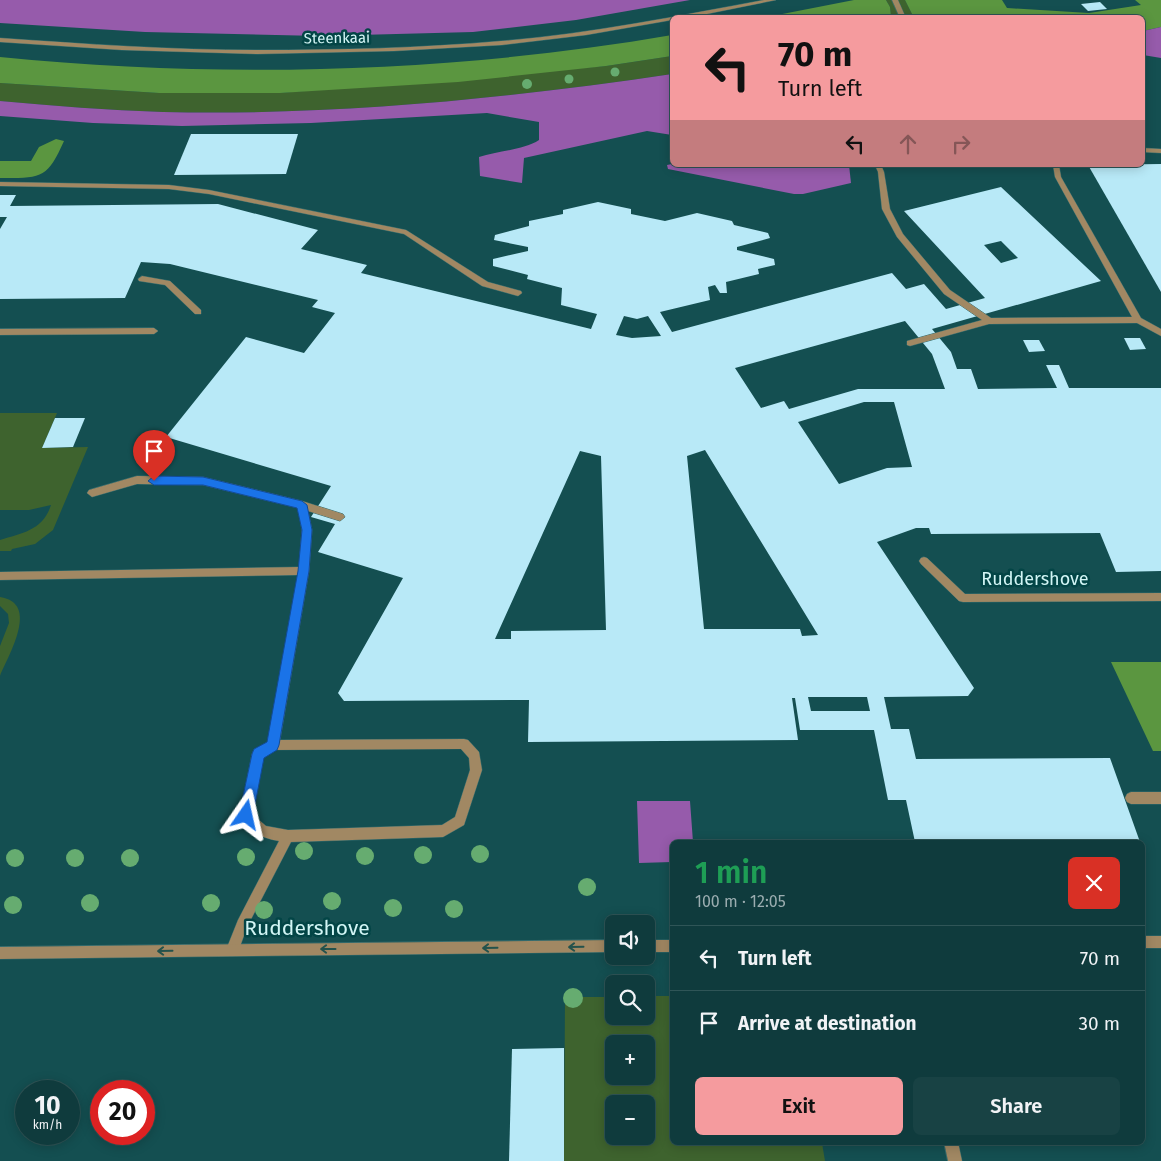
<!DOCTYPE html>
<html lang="en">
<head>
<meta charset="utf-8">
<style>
  body { margin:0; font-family:"Fira Sans",sans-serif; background:#184244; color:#f1f3f6; height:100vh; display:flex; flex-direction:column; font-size:19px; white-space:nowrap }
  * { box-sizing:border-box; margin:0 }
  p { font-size:16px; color:#9badb0 }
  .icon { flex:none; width:28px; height:28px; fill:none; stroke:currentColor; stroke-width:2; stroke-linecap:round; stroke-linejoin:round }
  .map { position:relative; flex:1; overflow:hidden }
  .drawer { position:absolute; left:670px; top:840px; width:475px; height:305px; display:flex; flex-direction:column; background:#0f3b3d; border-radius:8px; box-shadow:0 2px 12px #0003,0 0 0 1px #2f5557 }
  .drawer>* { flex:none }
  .hud { position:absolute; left:670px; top:15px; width:475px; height:152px; border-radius:8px; box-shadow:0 2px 12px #0003,0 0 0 1px #2f5557; background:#f59b9e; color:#111; overflow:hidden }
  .controls { position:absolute; left:605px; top:915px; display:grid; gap:10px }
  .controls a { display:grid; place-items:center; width:50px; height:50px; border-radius:8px; background:#0f3b3d; box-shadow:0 2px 12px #0003,0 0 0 1px #2f5557; font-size:25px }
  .speed { position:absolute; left:15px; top:1080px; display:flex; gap:10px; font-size:25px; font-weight:700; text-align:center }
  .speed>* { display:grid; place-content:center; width:65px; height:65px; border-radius:50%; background:#0f3b3d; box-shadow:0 2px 12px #0003,0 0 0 1px #2f5557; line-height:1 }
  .speed small { font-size:12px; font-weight:400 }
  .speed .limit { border:8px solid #d22; background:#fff; color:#111 }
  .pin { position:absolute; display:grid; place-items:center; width:42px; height:42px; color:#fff; margin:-51px -21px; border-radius:50% 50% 50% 0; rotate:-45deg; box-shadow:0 0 5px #0007 }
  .pin .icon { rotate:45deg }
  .me { position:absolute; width:55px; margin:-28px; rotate:11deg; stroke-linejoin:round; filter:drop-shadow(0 0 4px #0008) }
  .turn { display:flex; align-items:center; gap:18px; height:105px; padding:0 25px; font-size:22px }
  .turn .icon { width:65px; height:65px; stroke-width:2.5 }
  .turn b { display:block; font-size:35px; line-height:42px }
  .lanes { display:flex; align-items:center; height:48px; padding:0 25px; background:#0003; justify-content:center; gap:25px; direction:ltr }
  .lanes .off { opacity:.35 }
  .round { display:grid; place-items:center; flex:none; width:52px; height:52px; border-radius:8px; background:#184244 }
  .headline { display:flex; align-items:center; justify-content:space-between; height:85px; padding:0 25px }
  h1 { font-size:30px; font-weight:600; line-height:38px; color:#1e9e55 }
  .button { display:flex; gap:10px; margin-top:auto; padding:10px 25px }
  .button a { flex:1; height:58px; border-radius:8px; background:#f59b9e; color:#111; font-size:20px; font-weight:600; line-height:58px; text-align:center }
  .button a+a { background:#184244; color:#f1f3f6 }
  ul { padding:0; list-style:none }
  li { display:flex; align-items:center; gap:15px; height:65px; padding:0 25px; border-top:1px solid #2f5557 }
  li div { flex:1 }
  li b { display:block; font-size:19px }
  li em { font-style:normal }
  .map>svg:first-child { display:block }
  .green { fill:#3e632e; fill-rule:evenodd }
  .forest { fill:#5b9640 }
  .water { fill:#965bab }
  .building { fill:#b8e9f7; fill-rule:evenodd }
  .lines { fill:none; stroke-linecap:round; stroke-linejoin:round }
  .service-casing { stroke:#366d6f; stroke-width:1 }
  .minor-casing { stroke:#366d6f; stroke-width:1 }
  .service { fill:#a18863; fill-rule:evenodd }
  .minor { fill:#a18863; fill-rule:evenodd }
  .tree { fill:#66ac70 }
  .oneway { stroke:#23524c }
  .route { fill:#1a73e8; stroke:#114b97 }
  .labels { text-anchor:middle; stroke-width:5; stroke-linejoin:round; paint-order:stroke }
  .far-street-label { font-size:15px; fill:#d2f5f5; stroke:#034546 }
  .street-label { font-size:18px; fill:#d2f5f5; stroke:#034546 }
  .near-street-label { font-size:21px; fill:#d2f5f5; stroke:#034546 }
</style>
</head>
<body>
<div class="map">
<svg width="1161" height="1161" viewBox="0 0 1161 1161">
  <rect width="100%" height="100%" fill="#144f51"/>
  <g class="green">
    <polygon points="886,0 905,0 913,16 916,17 885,18 891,16 890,7"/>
    <path d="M672,56v18c-168,25 -339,42 -509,38 -55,-2 -109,-6 -163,-11v-18l159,10h121l326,-27z"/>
    <path d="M0,413h57l-15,35 46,-1 -35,83 -18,14 -23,5 -1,2h-11v-11c23,-7 43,-10 51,-35l-22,5h-29z"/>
    <path d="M0,597c40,6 9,57 0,79v-30l9,-23 -1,-9 -8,-8z"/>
    <path d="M646,996h26v146l150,1 3,18h-261l1,-164h49v19h32zM614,1044h32v32h-32zM614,1104h32v32h-32z"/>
  </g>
  <g class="forest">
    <polygon points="854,0 886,0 890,7 891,16 767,17"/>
    <path d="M905,0h97l5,8 82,5 52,-8 -6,-5h26v27l-18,4 -1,-13h-110c-22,-4 -42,-2 -64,0 -17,1 -35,0 -52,-1l-3,-1z"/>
    <path d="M672,35v21l-66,10 -148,16 -178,11h-121l-159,-10v-26c222,22 453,16 672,-22z"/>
    <path d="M56,139l8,2c-17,38 -22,37 -64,37v-17h31l8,-14z"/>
    <polygon points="1111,662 1161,662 1161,751 1153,751"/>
  </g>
  <g class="water">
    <polygon points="0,0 690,0 576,20 473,32 320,36 145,32 0,23"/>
    <polygon points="1161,27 1161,58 1143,55 1143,31"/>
    <path d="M672,74v61l-25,-4 -123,27 -2,25 -42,-7 -1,-19c18,-6 45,-7 60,-17v-18l-52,-9 -176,10 -129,3 -89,-3 -93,-7v-15c54,5 108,9 163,11 170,4 341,-13 509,-38z"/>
    <polygon points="672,164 849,165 851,183 803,194 794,194 668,169 667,165"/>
    <polygon points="637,801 690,801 693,842 672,842 672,862 639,863"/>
  </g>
  <g class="building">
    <polygon points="1100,2 1107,9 1088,11 1081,4"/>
    <polygon points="191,134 298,134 286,174 174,175"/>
    <polygon points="1161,164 1161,292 1088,165"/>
    <path d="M1001,187l100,94 -169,48 19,23 6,17h14l7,20 79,-1 -11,-23h13l10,23h92v183l-45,1 -16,-39 -169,1 -2,-6h-13l-39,14 97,146 -6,8 -84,1 7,32h18l7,30 194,-1 30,84h-225l-9,-42h-18l-14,-70h-74l-5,-32h-3l6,42 -270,2 1,-42 -185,1 -6,-8 65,-115 -85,-26 17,-28 -24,-7 20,-31 -165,-49 80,-100 58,16 31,-40 -23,-6 6,-7 -148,-36 -29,-2 -16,36 -125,1v-70l7,-12h-7v-22h16l-6,11 208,-2 100,26 -17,19 66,16 -6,8 230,56 6,-15 -36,-9 1,-17 -35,-9 1,-4 -35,-9v-7l35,-8v-4l-34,-7 1,-5 34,-9v-5l34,-7v-4l35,-8 33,7v5l34,7 32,-8 35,8 2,4 34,8 2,5 -33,9v3l37,9 1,6 -17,4 1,5 -33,8 1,11h-7l-5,-8 -7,2 2,13 -50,12 12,20 220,-59 14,16 18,-5 22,25 39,-11 -81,-87zM1001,241l17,17 -17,5 -17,-18zM624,316l13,3 11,-3 13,20 -29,2 -16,-3zM905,321l27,33 13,35h-87l-69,20 -5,-8 -23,7 -26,-40zM864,402h30l18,65 -25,1 -48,16 -41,-62zM705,450l113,185 -16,1 -2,-7h-96l-17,-173zM580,451l21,5 5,174 -95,1v8h-16zM808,697h59l3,14h-59z"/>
    <polygon points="1124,338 1140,338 1146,349 1130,350"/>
    <polygon points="1023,340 1039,340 1045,351 1029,352"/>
    <polygon points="55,418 85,418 73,447 42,448"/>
    <polygon points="564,1048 564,1161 509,1161 512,1049"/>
  </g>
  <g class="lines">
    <defs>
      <g id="service">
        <polygon points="892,0 898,0 906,18 900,18"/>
        <polygon points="1142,148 1161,149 1161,153 1142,152"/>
        <polygon points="875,165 881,165 884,172 890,209 903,234 950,290 991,318 1132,317 1055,177 1053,165 1059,165 1061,177 1141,318 1161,329 1161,336 1137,323 989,324 910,346 907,345 907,341 982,320 944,294 897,237 882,209 878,172"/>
        <polygon points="0,182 169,185 209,190 406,230 488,282 521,291 522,293 518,296 482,286 404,234 209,194 169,189 0,186"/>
        <polygon points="142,276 170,281 201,310 201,314 195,314 165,285 139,281 138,279"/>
        <polygon points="154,328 158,331 154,334 0,335 0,329"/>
        <path d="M137,476l66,1 99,24 41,13 2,3 -5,4 -32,-10 4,19 -3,41 -29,169 184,-1 4,1 11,12 3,18 -18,55 -21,12 -152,5 -44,85 -10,28 -5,1 -5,-1 -1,-5 12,-30 41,-79c-17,-3 -32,-9 -39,-26l12,-61 2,-4 14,-8 30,-167 -298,5v-8l299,-5 3,-37 -4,-22 -95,-23 -66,-1 -45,13 -5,-4 2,-3zM461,749l8,9 1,12 -15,47 -13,8 -154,5 -22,-4 -14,-12 11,-57 11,-7z"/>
        <polygon points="924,557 927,558 965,594 1161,593 1161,601 963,602 959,601 921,564 919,561 921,558"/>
        <polygon points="1131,792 1161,792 1161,804 1131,804 1127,802 1125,798 1127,794"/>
        <rect x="1142" y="936" width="19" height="12"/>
      </g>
      <g id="minor">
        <path d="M764,0h12l-89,18h-15v2l-86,15 -84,10 -108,6 -136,3 -136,-4 -122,-8v-4c86,6 172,12 258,12 81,0 163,-2 243,-9 88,-7 176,-25 263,-41z"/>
        <polygon points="614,940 614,952 0,959 0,947"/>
        <rect x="646" y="940" width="26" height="12"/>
        <polygon points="944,1142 958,1142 962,1161 948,1161"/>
      </g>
    </defs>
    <use href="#service" class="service-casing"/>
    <use href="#minor" class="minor-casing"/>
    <use href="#service" class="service"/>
    <use href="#minor" class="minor"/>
  </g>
  <g class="tree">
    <circle cx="615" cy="72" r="4.5"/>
    <circle cx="569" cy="79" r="4.5"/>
    <circle cx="527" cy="84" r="5"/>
    <circle cx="304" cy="851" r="9"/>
    <circle cx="480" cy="854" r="9"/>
    <circle cx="423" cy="855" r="9"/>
    <circle cx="365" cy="856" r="9"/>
    <circle cx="246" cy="857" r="9"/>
    <circle cx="15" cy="858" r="9"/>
    <circle cx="75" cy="858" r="9"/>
    <circle cx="130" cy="858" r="9"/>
    <circle cx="587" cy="887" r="9"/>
    <circle cx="332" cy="901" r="9"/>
    <circle cx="90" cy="903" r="9"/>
    <circle cx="211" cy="903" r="9"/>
    <circle cx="13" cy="905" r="9"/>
    <circle cx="393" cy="908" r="9"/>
    <circle cx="454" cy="909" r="9"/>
    <circle cx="264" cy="910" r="9"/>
    <circle cx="573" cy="998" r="10"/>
  </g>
  <defs><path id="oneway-shaft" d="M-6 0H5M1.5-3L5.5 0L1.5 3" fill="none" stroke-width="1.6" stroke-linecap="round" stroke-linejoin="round" transform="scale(1.25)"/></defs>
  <g class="oneway">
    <use href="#oneway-shaft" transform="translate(576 947) rotate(179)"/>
    <use href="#oneway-shaft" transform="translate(490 948) rotate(179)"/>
    <use href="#oneway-shaft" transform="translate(328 949) rotate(180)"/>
    <use href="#oneway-shaft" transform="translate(165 951) rotate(179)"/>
  </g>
  <polygon class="route" points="154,476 203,477 302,501 307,505 312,530 309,571 279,745 277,750 264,758 253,815 251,820 246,822 241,820 239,815 252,754 254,749 267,742 298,571 302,530 297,508 203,485 154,485 148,481"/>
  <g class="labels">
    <g class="far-street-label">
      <text transform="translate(337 38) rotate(-1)" y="5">Steenkaai</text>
    </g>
    <g class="street-label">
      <text x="1035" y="585">Ruddershove</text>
    </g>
    <g class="near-street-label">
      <text x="307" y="935">Ruddershove</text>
    </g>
  </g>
</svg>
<div class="controls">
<a><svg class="icon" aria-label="sound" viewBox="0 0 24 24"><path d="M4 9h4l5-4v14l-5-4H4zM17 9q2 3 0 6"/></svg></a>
<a><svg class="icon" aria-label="search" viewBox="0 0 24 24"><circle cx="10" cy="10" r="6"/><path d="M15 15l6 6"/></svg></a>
<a>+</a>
<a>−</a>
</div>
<div class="speed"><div>10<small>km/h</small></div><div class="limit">20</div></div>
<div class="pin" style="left:154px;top:481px;background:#d93025"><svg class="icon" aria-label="arrive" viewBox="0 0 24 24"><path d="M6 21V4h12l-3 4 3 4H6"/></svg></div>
<svg class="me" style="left:246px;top:815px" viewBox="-20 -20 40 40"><path d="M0-17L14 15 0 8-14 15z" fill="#1a73e8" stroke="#fff" stroke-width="4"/></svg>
<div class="hud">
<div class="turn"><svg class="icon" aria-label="left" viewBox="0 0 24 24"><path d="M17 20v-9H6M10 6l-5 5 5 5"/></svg><div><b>70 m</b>Turn left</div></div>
<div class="lanes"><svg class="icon" aria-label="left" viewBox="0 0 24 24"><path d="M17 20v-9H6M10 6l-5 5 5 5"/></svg><svg class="icon off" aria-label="ahead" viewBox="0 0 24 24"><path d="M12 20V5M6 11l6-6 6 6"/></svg><svg class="icon off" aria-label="right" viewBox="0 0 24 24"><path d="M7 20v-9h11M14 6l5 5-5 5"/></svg></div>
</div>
<section class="drawer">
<div class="headline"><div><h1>1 min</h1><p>100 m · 12:05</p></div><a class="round" style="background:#d93025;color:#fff"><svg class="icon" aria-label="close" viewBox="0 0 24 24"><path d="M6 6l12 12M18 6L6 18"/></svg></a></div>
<ul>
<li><svg class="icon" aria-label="left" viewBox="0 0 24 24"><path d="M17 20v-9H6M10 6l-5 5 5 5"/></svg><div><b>Turn left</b></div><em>70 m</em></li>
<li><svg class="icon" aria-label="arrive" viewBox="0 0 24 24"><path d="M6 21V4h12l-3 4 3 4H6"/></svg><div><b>Arrive at destination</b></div><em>30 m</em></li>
</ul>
<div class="button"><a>Exit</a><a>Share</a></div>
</section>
</div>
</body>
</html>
